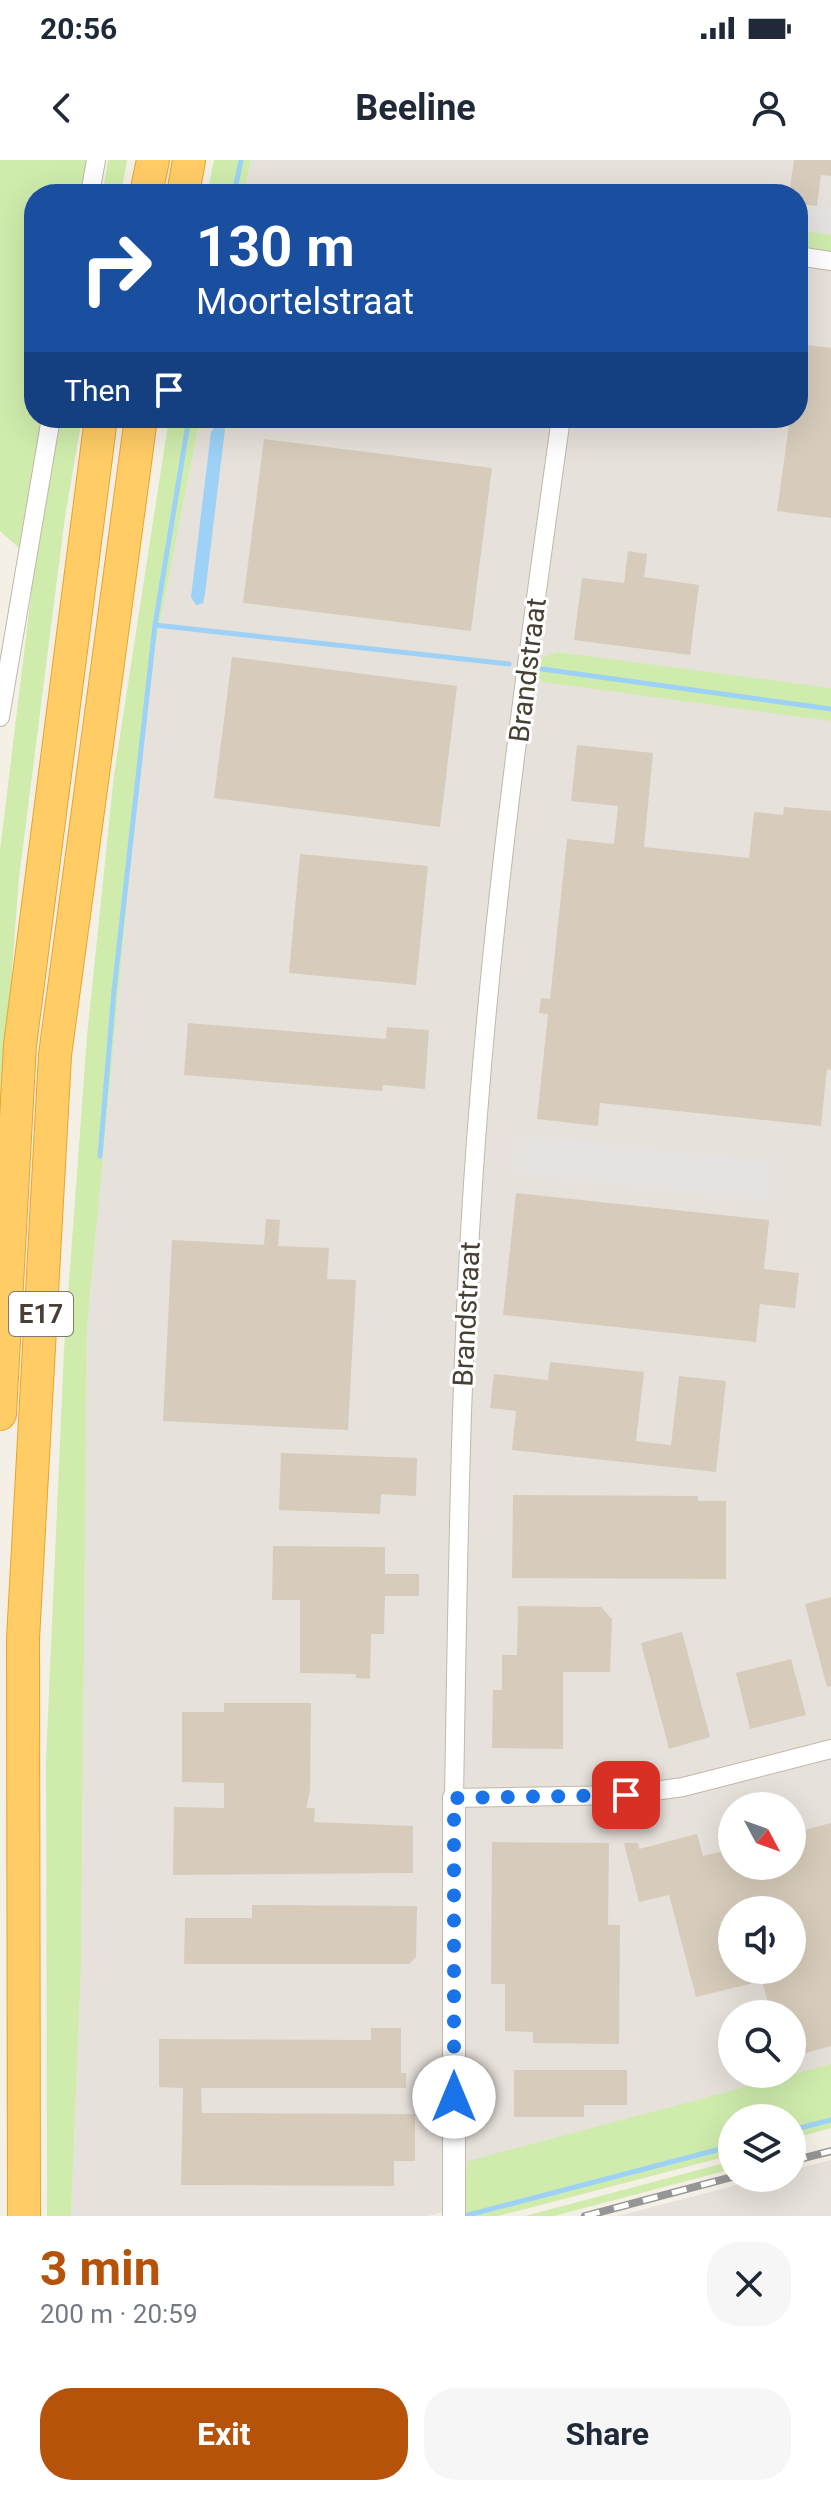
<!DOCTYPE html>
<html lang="en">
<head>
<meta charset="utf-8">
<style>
  body { margin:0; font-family:Roboto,sans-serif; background:#f6f6f7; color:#1f2937; height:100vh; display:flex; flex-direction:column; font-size:30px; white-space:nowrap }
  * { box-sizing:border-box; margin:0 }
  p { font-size:26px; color:#747a83 }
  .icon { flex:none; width:44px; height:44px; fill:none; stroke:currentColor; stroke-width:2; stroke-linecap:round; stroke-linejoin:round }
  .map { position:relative; height:2056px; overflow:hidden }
  .panel { display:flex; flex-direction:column; background:#fff; flex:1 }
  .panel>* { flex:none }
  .banner { position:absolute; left:24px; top:24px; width:784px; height:244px; border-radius:32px; box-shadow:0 8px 32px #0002; background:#1a4fa0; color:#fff; overflow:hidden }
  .needle { width:52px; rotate:131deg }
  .fabs { position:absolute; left:718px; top:1632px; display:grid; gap:16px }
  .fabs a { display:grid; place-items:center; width:88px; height:88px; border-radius:50%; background:#fff; box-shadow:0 8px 32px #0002; font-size:40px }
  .pin { position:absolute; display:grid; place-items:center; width:68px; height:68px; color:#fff; margin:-34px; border-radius:16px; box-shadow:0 4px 12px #0006 }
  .me { position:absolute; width:88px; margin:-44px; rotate:0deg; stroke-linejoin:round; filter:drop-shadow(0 0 6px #0008) }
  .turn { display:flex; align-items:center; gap:28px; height:168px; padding:0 40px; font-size:36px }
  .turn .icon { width:104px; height:104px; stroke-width:2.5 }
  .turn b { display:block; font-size:56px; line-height:68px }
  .then { display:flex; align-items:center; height:76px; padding:0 40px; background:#0003; gap:16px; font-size:30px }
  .round { display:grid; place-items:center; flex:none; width:84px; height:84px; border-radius:32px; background:#f6f6f7 }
  .head { display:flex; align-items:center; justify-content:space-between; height:136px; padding:0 40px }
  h1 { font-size:48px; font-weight:700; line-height:60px; color:#b45309 }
  .action { display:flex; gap:16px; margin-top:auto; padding:16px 40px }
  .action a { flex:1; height:92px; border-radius:32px; background:#b45309; color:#fff; font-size:32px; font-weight:700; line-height:92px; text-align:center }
  .action a+a { background:#f6f6f7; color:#1f2937 }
  .status { display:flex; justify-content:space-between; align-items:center; height:56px; padding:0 40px; background:#fff; direction:ltr }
  .status svg { height:22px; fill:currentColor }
  header { display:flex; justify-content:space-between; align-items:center; height:104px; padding:0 40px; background:#fff; font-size:36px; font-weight:700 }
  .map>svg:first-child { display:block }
  .industrial { fill:#e7e1db; fill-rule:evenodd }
  .green { fill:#cfecac }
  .parking { fill:#e5e2df }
  .water { fill:#9dd2f6 }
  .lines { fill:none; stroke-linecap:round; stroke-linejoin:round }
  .stream { stroke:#9dd2f6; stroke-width:5 }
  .building { fill:#d7ccbb; fill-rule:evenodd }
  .minor-casing { stroke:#c1b8a8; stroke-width:20 }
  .tertiary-casing { stroke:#c1b8a8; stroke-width:24 }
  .motorway-casing { stroke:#eaa32b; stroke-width:34 }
  .minor { stroke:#fff; stroke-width:18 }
  .tertiary { stroke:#fff; stroke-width:22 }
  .motorway { stroke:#fc6; stroke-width:32 }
  .rail-casing { stroke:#969696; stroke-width:8 }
  .rail { stroke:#fff; stroke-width:5; stroke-dasharray:15; stroke-linecap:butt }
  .route { stroke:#1a73e8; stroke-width:14; stroke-dasharray:0 25.2 }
  .labels { text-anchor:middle; stroke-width:6; stroke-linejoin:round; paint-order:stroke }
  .shield { fill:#fff; stroke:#7f7972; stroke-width:2 }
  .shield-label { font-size:26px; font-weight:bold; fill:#484035 }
  .street-label { font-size:28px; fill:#484035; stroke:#fff }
</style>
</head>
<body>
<div class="status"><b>20:56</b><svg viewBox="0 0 49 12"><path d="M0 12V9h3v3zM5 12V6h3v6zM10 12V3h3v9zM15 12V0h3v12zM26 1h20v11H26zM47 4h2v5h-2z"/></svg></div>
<header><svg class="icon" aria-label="back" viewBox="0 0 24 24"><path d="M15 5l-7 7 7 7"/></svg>Beeline<svg class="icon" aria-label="person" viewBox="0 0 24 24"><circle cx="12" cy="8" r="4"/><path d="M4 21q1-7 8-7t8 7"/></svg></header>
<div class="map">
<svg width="831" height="2056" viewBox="0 0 831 2056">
  <rect width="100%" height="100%" fill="#f4f0e6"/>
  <g class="industrial">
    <path d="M251,0h580v1950l-39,8h-60v18l-304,80h-357l10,-247 6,-641 60,-639 53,-271h598v-224h-554zM732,1646h60v60h-60zM732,1750h60v60h-60zM732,1854h60v60h-60z"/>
    <polygon points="831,2000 831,2056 618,2056 763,2018 792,2018 792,2010"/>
  </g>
  <g class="green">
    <polygon points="0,0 89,0 83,34 34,34 34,258 43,258 19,388 0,371"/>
    <polygon points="108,0 127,0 121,34 102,34"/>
    <polygon points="214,0 251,0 244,34 207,34"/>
    <polygon points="798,69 831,75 831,93 798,89"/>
    <polygon points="61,258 82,258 65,357 19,718 0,971 0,691 36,394"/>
    <polygon points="169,258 200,258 147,529 87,1168 81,1809 71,2056 47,2056 46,1600 64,1190 87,876 114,615"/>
    <polygon points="557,492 831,528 831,561 543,522 535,514 538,500"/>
    <polygon points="831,1904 831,1968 792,1979 792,1958 732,1958 732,1995 498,2056 461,2056 468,2001"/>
    <polygon points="732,2001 732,2009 554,2056 525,2056"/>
  </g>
  <g class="parking">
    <polygon points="798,44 831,48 831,75 799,70"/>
    <polygon points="516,974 772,1001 769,1042 511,1014"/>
  </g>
  <polygon class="water" points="216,266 225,269 205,434 203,443 196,445 191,437 211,272"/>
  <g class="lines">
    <g class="stream">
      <polyline points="234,34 241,0"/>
      <polyline points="189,258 155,465 509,504"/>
      <polyline points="542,509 831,549"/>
      <polyline points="100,996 114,831 155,465"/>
      <polyline points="792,1970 831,1960"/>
      <polyline points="468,2055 732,1986"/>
    </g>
  </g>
  <g class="building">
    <polygon points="794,0 831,0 831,16 821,15 817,46 798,44 798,34 789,34"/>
    <polygon points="800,184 831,188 831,358 777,351 790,258 798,258"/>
    <polygon points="264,279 492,308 471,471 243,443"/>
    <polygon points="628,391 647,394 644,417 699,425 690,495 574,480 582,418 624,423"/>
    <polygon points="232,497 457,526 440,667 214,638"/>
    <polygon points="577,585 653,593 644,687 749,698 754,652 783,655 784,647 831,651 831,910 827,909 821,966 600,943 598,966 537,959 548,854 539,853 541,838 550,839 567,679 614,684 618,646 571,641"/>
    <polygon points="300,694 428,706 416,825 289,813"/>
    <polygon points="188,863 386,879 387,867 429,870 425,929 383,925 382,931 184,915"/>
    <polygon points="516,1033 769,1060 764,1109 799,1113 795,1148 760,1144 756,1182 503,1155"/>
    <polygon points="266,1059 280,1060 278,1086 329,1088 327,1119 356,1120 348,1270 163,1261 172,1080 264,1085"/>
    <polygon points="550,1202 644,1212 636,1281 671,1285 679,1216 726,1221 716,1312 512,1290 516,1251 490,1248 494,1214 548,1220"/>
    <polygon points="281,1293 417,1298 416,1336 381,1334 380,1354 279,1350"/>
    <polygon points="513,1335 698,1336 698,1341 726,1341 726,1419 512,1418"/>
    <polygon points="273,1386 385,1387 385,1414 419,1414 419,1436 385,1436 384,1474 371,1474 370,1519 356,1518 356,1514 300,1513 300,1440 272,1440"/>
    <polygon points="831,1437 831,1526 827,1527 805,1444"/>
    <polygon points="518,1446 601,1447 612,1459 610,1512 563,1512 563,1589 492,1588 493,1530 502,1530 502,1495 517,1495"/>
    <polygon points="682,1472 710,1577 669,1589 641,1483"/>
    <polygon points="791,1499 806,1555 750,1569 736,1513"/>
    <polygon points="224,1543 311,1543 310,1632 306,1648 315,1648 314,1662 413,1666 413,1713 173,1715 174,1647 224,1648 224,1623 182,1622 182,1552 224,1552"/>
    <path d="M831,1663v223l-39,11v-43h-21l-9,-33 -66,16 -27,-102 -30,7 -15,-59h14l1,6 58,-15 6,22 29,-7v17h60v-33zM732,1750h60v60h-60z"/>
    <polygon points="492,1682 609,1683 608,1765 620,1765 619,1884 533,1883 533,1872 505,1871 505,1824 491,1824"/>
    <polygon points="252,1745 417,1746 416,1797 409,1804 184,1804 185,1758 252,1758"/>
    <polygon points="371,1868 401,1868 401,1913 406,1913 406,1928 201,1928 202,1953 415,1954 415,2001 394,2001 394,2026 181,2025 183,1928 159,1927 159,1879 371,1880"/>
    <polygon points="514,1910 627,1910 627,1945 584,1945 584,1957 514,1957"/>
  </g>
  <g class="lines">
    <defs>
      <g id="minor">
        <polyline points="90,34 96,0"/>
        <polyline points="798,96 831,101"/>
        <path d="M561,258c-32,227 -64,456 -82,684 -19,232 -21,464 -25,696l172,-3 57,-8 148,-38"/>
        <polyline points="0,557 51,258"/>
      </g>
      <polyline id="tertiary" points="454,2056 454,1638"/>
      <g id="motorway">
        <polyline points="146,34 153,0"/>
        <polyline points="183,34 189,0"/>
        <polyline points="0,1254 20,885 101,258"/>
        <polyline points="24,2056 23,1479 55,895 141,258"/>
      </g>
    </defs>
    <use href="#minor" class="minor-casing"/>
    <use href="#tertiary" class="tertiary-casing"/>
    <use href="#motorway" class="motorway-casing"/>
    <use href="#minor" class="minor"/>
    <use href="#tertiary" class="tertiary"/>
    <use href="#motorway" class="motorway"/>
    <defs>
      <g id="rail">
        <polyline points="792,2001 831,1991"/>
        <polyline points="585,2056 732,2017"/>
      </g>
    </defs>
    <use href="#rail" class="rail-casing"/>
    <use href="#rail" class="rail"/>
  </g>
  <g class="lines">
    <polyline class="route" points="454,1937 454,1638 626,1635"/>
  </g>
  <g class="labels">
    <rect class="shield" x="9" y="1132" width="64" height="44" rx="6"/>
    <g class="shield-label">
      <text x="41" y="1163">E17</text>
    </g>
    <g class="street-label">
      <text transform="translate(527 510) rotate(-83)" y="10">Brandstraat</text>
      <text transform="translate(466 1154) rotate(-87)" y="10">Brandstraat</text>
    </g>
  </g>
</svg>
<div class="fabs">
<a><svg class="needle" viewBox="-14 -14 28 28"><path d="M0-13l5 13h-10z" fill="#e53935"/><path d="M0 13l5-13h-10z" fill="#747a83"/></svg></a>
<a><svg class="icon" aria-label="sound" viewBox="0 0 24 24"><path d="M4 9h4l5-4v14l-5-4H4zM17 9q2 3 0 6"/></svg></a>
<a><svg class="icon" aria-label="search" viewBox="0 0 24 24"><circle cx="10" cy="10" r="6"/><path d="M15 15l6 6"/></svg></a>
<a><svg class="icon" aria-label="layers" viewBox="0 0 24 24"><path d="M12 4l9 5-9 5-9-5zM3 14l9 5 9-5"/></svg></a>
</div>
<div class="pin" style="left:626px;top:1635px;background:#d93025"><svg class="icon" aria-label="arrive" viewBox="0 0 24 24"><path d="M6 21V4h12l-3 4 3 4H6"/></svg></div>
<svg class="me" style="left:454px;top:1937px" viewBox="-20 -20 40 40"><circle r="19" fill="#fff"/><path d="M0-13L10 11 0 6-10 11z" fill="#1a73e8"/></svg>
<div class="banner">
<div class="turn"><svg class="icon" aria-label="right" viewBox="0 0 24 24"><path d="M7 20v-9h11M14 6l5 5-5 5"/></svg><div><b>130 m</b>Moortelstraat</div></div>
<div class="then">Then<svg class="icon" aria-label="arrive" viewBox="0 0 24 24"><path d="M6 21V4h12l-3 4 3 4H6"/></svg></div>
</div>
</div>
<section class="panel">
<div class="head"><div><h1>3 min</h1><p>200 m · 20:59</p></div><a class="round"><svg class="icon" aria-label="close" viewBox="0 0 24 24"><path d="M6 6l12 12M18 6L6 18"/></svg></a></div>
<div class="action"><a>Exit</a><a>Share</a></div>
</section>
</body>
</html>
